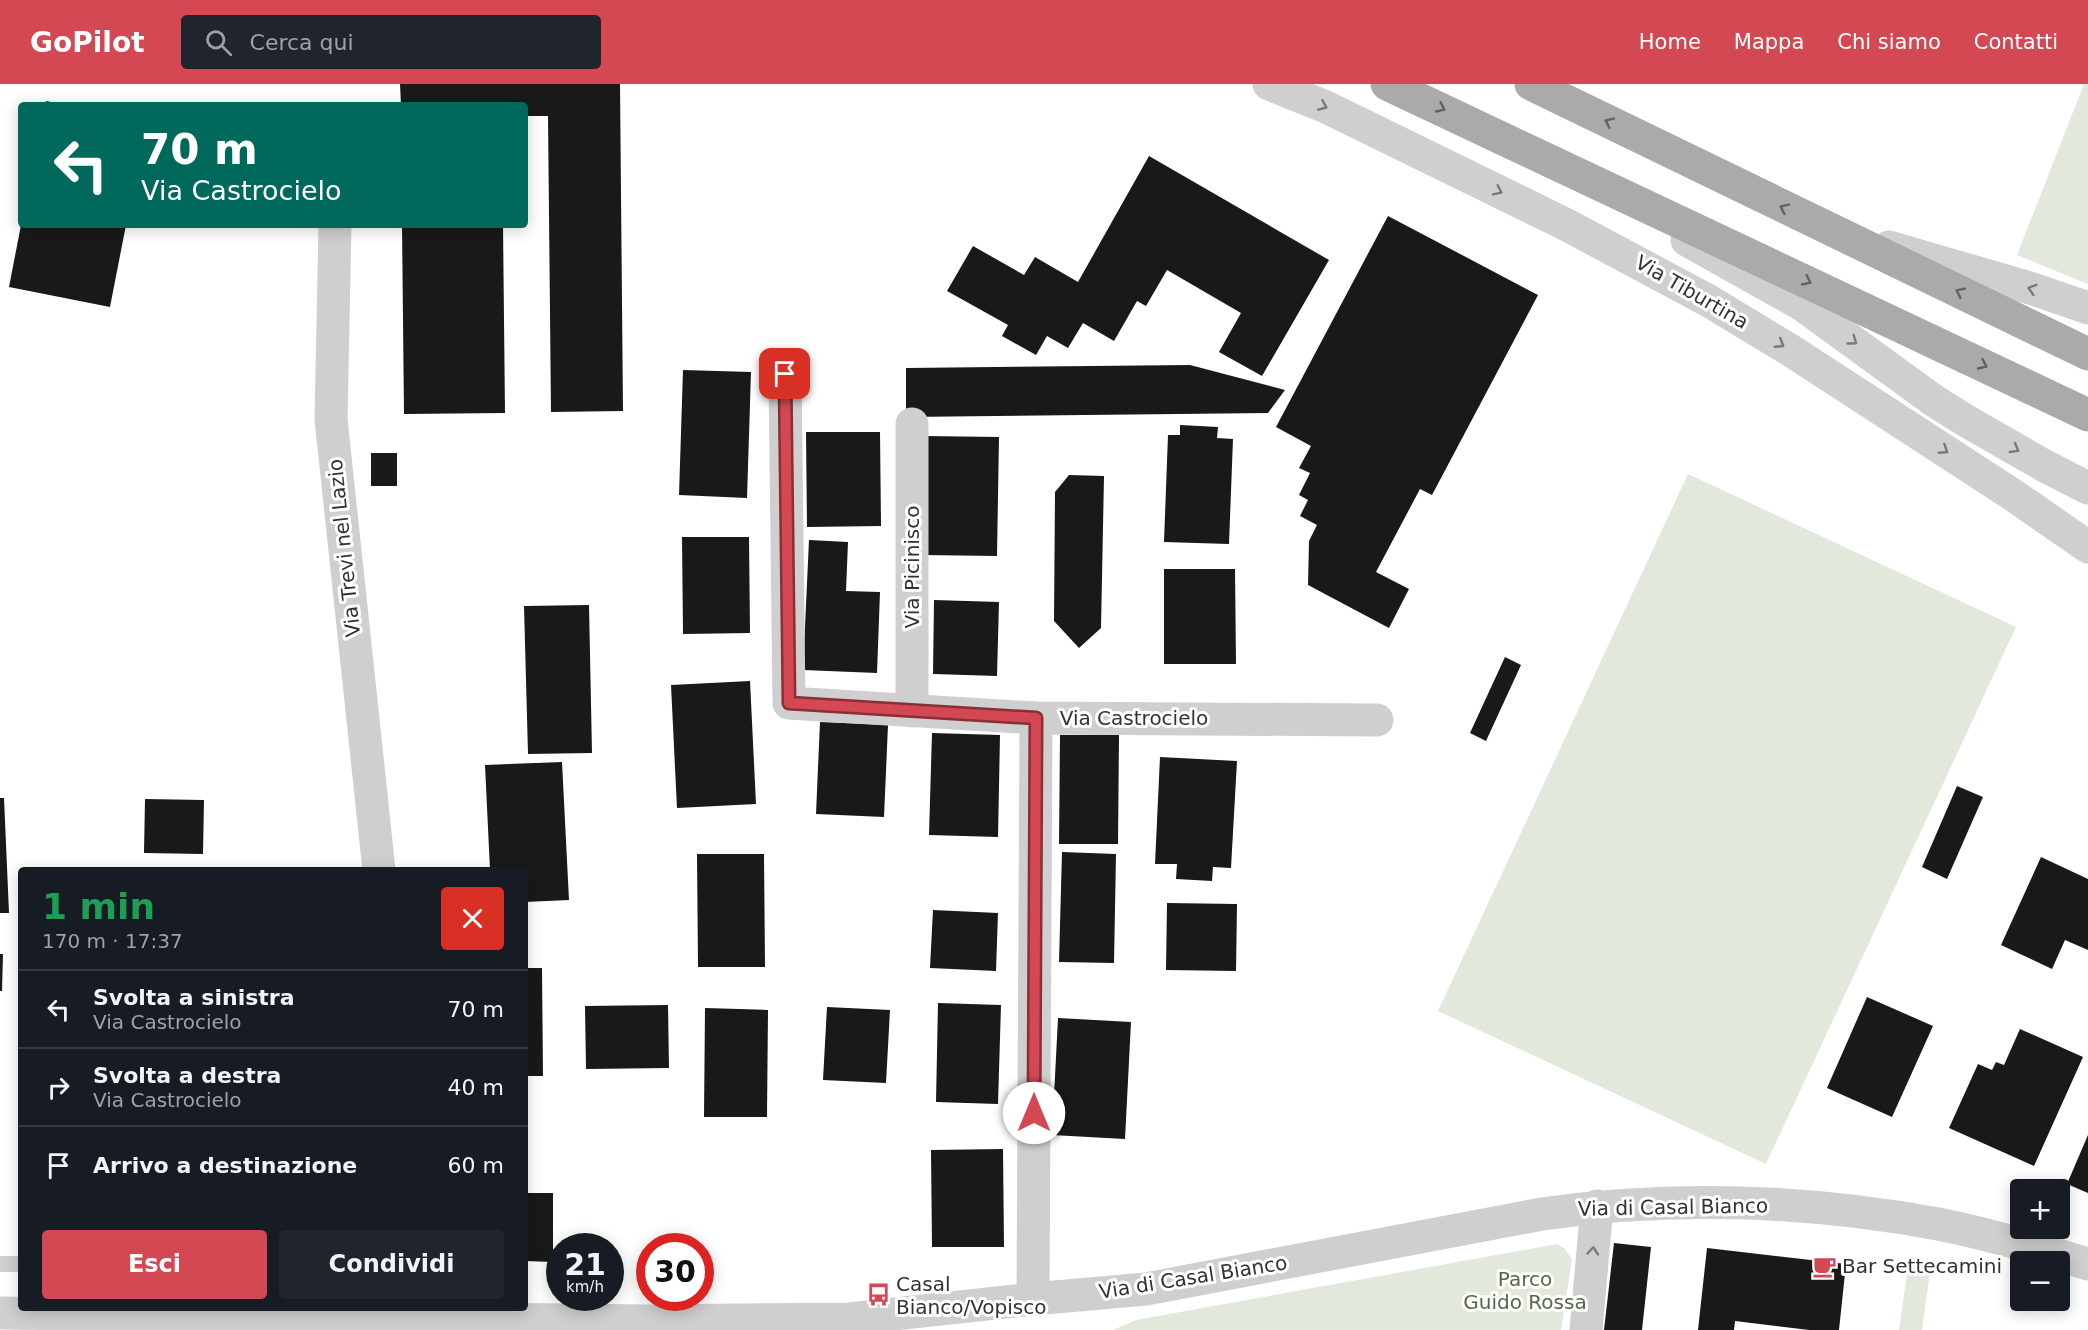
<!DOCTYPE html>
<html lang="it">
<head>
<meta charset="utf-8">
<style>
  body { margin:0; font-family:"DejaVu Sans",sans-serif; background:#20242c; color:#f1f3f6; height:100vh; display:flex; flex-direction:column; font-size:22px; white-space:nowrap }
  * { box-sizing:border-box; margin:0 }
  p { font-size:20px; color:#9ea1a6 }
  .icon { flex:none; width:33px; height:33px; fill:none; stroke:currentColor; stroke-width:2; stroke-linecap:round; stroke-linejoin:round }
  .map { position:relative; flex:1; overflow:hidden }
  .panel { position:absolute; left:18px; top:783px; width:510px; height:444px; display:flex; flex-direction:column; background:#171b24; border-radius:6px; box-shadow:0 3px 15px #0003 }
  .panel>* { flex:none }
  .top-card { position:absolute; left:18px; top:18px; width:510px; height:126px; border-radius:6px; box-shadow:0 3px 15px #0003; background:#00695c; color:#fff; overflow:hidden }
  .fabs { position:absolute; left:2010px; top:1095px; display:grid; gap:12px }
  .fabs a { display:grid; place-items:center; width:60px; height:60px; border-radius:6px; background:#171b24; box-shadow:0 3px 15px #0003; font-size:30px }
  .speed { position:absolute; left:546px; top:1149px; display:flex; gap:12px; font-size:30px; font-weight:700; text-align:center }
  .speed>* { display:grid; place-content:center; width:78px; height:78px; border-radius:50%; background:#171b24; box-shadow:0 3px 15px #0003; line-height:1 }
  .speed small { font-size:15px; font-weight:400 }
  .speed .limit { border:9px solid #d22; background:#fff; color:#111 }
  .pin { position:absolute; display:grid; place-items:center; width:51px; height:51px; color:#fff; margin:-26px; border-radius:12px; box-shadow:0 3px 9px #0006 }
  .me { position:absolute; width:66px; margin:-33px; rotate:0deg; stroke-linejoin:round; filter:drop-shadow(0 0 4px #0008) }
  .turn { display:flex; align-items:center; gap:21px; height:126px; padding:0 24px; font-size:27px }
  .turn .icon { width:78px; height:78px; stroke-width:2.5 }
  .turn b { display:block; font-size:42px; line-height:51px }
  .round { display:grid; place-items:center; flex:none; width:63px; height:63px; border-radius:6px; background:#20242c }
  .headline { display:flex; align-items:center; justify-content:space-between; height:102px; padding:0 24px }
  h1 { font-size:36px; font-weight:700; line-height:45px; color:#1e9e55 }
  .action { display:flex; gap:12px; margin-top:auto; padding:12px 24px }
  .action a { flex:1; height:69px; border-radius:6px; background:#d44853; color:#fff; font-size:24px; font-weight:700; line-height:69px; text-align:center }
  .action a+a { background:#20242c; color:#f1f3f6 }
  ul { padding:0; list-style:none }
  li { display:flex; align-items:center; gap:18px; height:78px; padding:0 24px; border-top:2px solid #363941 }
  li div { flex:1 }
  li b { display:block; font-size:22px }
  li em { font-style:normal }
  header { display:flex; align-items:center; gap:36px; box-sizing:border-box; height:84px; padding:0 30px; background:#d44853; color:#fff }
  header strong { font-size:28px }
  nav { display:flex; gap:33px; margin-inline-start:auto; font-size:21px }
  .search { width:420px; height:54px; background:#20242c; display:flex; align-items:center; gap:15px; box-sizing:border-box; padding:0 21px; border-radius:6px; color:#9ea1a6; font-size:22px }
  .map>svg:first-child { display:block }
  .green { fill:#e2e8dc }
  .building { fill:#191919 }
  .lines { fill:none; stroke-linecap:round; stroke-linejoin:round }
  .service { stroke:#cfcfcf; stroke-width:16 }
  .minor { stroke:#cfcfcf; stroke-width:33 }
  .tertiary { stroke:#cfcfcf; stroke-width:33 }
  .primary { stroke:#aaa; stroke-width:33 }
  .oneway { stroke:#797979 }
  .oneway2 { stroke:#626262 }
  .route-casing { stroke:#8a2f36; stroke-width:15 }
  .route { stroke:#d44853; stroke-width:10 }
  .labels { text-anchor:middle; stroke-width:6; stroke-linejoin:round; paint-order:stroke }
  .street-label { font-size:20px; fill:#323232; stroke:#fff }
  .poi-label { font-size:20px; fill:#323232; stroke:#fff; text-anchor:start }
  .park-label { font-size:20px; fill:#556943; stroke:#fff }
</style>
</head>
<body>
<header>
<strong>GoPilot</strong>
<div class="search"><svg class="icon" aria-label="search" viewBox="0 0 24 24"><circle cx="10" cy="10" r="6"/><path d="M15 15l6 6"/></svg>Cerca qui</div>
<nav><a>Home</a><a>Mappa</a><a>Chi siamo</a><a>Contatti</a></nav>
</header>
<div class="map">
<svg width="2088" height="1246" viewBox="0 0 2088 1246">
  <rect width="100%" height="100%" fill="#fff"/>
  <g class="green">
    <polygon points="2084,0 2088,0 2088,200 2017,171"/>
    <polygon points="1688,390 2016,543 1766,1080 1438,927"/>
    <polygon points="1557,1160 1564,1164 1572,1175 1561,1246 1113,1246 1136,1236"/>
    <polygon points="1909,1177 1931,1180 1922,1246 1899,1246"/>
  </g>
  <g class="building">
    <polygon points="400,0 620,0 623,327 551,328 548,32 525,32 525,21 401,21"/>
    <polygon points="46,17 61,20 61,21 45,21"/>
    <polygon points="1149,72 1329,176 1262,292 1219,268 1241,229 1167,186 1146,222 1137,217 1114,257 1083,239 1068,264 1047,252 1036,271 1002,252 1008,241 947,207 973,162 1024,191 1035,173 1078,198"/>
    <polygon points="1388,132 1538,211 1432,411 1420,405 1376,488 1409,505 1389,544 1308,501 1309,457 1317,441 1300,432 1308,416 1299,411 1310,389 1299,384 1311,362 1276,343"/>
    <polygon points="21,141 126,141 110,223 9,203"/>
    <polygon points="402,141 503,141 505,329 404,330"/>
    <polygon points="1190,281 1285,306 1268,329 906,333 906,284"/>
    <polygon points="683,286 751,288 747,414 679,411"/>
    <polygon points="1180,341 1218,343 1217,354 1233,355 1229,460 1164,458 1168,351 1180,351"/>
    <polygon points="806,348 880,348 881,442 807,443"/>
    <polygon points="925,352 999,353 997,472 923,471"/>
    <rect x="371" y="369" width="26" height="33"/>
    <polygon points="1069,391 1104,392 1101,544 1079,564 1054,537 1055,408"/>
    <polygon points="682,453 749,453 750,549 683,550"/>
    <polygon points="809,456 848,458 846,507 880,508 877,589 803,586"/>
    <polygon points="1164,485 1235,485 1236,580 1164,580"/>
    <polygon points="934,516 999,518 997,592 933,590"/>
    <polygon points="589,521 592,669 528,670 524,522"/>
    <polygon points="1505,573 1521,581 1486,657 1470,649"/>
    <polygon points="750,597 756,720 677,724 671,601"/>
    <polygon points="820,638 888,641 884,733 816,730"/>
    <polygon points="932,649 1000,651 998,753 929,751"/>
    <polygon points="1060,651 1119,651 1118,760 1059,760"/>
    <polygon points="1160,673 1237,677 1231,784 1213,783 1212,797 1176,795 1177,780 1155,780"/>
    <polygon points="562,678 569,816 525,818 525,786 490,786 485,681"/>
    <polygon points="1957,702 1983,713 1947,795 1922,783"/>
    <polygon points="0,714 4,714 9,829 0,829"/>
    <polygon points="145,715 204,716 203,770 144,769"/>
    <polygon points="1062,768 1116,770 1114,879 1059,878"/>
    <polygon points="697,770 764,770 765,883 698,883"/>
    <polygon points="2041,773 2088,795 2088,866 2065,856 2052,885 2001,861"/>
    <polygon points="1167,819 1237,820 1236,887 1166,886"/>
    <polygon points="933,826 998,829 996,887 930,884"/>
    <polygon points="0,870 3,870 2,907 0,907"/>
    <polygon points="525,884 542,884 543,992 525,992"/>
    <polygon points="1867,913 1933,942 1892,1033 1827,1004"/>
    <polygon points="938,919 1001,921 998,1020 936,1018"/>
    <polygon points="668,921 669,984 586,985 585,922"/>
    <polygon points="827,923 890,926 886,999 823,996"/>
    <polygon points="705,924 768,926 767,1033 704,1033"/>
    <polygon points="1058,934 1131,938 1125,1055 1052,1051"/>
    <polygon points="2020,945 2083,973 2034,1082 1949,1044 1978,980 1992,986 1996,978 2004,981"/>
    <polygon points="2088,1051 2088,1109 2067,1100"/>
    <polygon points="1003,1065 1004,1163 932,1163 931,1066"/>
    <polygon points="525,1109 553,1109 553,1178 525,1177"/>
    <polygon points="1614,1159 1651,1163 1642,1246 1604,1246"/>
    <polygon points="1707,1164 1846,1180 1839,1246 1809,1246 1735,1237 1734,1246 1698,1246"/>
  </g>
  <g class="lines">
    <polyline class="service" points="0,1180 21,1180"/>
    <g class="minor">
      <polyline points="1269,0 1326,23 1567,141 1709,217 1790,266 2013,411 2088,463"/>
      <polyline points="335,141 331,335 379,786"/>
      <polyline points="785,290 789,619 1036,634 1377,636"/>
      <polyline points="912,340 912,627"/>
      <polyline points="1033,1215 1036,634"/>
      <polyline points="1586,1246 1597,1122"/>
    </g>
    <g class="tertiary">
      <polyline points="1687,156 1801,220 1933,316 1963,335 2043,381 2088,404"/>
      <polyline points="1889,163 2033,205 2088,224"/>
      <path d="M0,1229l647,8 202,-2 184,-20 113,-10 396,-75c130,-19 267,-14 396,10 51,10 100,25 150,40"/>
    </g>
    <g class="primary">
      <polyline points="1387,0 2088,331"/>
      <polyline points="1531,0 2088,270"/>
    </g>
  </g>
  <defs><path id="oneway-chevron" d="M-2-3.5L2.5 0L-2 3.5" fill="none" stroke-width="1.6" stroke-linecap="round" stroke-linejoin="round" transform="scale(1.5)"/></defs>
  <g class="oneway">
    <use href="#oneway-chevron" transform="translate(1323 22) rotate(23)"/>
    <use href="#oneway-chevron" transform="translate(1498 107) rotate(26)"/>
    <use href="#oneway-chevron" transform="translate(2032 205) rotate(-163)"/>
    <use href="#oneway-chevron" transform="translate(1853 257) rotate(36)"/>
    <use href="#oneway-chevron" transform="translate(1780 260) rotate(32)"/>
    <use href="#oneway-chevron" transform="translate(2015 365) rotate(30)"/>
    <use href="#oneway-chevron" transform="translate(1944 366) rotate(33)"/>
    <use href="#oneway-chevron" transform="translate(1593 1167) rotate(-85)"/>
  </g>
  <g class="oneway2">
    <use href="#oneway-chevron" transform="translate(1441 24) rotate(25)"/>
    <use href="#oneway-chevron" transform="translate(1609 38) rotate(-154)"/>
    <use href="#oneway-chevron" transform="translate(1784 124) rotate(-154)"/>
    <use href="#oneway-chevron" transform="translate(1807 197) rotate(25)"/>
    <use href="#oneway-chevron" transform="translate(1960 208) rotate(-154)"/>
    <use href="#oneway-chevron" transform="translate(1983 281) rotate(25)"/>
  </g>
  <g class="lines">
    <defs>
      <polyline id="route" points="785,290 789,619 1036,634 1034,1029"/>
    </defs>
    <use href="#route" class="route-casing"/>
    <use href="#route" class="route"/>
  </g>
  <defs>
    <symbol id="cafe-bare" viewBox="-9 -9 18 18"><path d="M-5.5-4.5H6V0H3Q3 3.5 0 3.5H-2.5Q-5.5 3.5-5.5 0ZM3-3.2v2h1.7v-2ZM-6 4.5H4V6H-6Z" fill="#d44853" stroke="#fff" stroke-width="2.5" paint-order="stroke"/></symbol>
    <symbol id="bus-bare" viewBox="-9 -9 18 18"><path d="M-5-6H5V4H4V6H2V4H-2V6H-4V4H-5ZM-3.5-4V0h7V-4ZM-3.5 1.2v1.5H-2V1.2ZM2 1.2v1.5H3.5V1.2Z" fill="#d44853" stroke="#fff" stroke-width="2.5" paint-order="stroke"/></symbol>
  </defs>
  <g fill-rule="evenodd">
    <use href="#cafe-bare" x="1808" y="1166" width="33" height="33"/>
    <use href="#bus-bare" x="862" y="1194" width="33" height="33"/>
  </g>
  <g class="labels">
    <g class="street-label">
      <text transform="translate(1692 208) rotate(30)" y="7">Via Tiburtina</text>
      <text transform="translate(344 464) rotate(-96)" y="7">Via Trevi nel Lazio</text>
      <text transform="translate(912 483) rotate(-90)" y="7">Via Picinisco</text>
      <text x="1134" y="641">Via Castrocielo</text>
      <text transform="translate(1673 1123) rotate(-1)" y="7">Via di Casal Bianco</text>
      <text transform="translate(1193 1193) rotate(-9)" y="7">Via di Casal Bianco</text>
    </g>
    <g class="poi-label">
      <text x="1842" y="1189">Bar Settecamini</text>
      <text x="896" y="1207">Casal<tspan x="896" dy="23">Bianco/Vopisco</tspan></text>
    </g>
    <g class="park-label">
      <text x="1525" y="1202">Parco<tspan x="1525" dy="23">Guido Rossa</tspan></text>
    </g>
  </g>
</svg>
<div class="fabs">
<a>+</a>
<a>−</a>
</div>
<div class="speed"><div>21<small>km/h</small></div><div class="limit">30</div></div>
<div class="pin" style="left:785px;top:290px;background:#d93025"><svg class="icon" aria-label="arrive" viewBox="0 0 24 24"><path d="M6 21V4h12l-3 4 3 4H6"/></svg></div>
<svg class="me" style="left:1034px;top:1029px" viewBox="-20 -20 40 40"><circle r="19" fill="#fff"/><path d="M0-13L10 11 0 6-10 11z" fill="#d44853"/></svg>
<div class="top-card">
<div class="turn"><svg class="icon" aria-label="left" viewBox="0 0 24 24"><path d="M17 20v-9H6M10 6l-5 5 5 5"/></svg><div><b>70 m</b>Via Castrocielo</div></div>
</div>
<section class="panel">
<div class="headline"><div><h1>1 min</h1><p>170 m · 17:37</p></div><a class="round" style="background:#d93025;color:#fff"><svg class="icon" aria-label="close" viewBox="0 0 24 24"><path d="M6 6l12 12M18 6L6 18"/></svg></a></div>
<ul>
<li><svg class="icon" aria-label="left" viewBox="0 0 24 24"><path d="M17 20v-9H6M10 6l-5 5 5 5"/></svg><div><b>Svolta a sinistra</b><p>Via Castrocielo</p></div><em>70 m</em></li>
<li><svg class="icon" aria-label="right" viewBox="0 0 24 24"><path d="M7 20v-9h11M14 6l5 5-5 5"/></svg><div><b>Svolta a destra</b><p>Via Castrocielo</p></div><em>40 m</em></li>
<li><svg class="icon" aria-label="arrive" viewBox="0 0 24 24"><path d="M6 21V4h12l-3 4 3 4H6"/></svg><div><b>Arrivo a destinazione</b></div><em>60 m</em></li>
</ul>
<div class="action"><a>Esci</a><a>Condividi</a></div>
</section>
</div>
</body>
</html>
